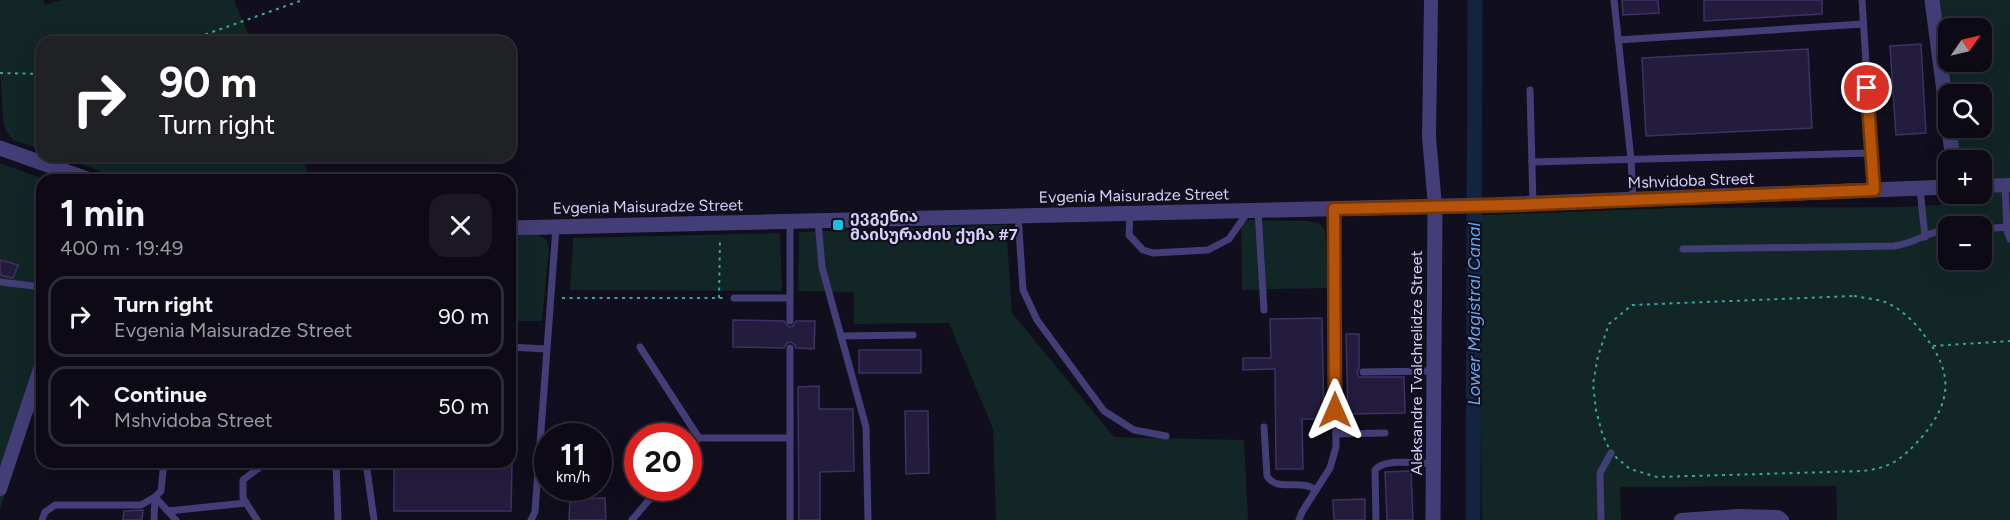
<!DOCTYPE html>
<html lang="en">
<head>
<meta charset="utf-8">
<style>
  body { margin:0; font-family:Figtree,"Noto Sans Georgian",sans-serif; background:#1b1823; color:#f1f3f6; height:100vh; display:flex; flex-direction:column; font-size:22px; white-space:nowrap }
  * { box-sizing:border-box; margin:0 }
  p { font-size:20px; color:#9a9aa1 }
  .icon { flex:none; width:33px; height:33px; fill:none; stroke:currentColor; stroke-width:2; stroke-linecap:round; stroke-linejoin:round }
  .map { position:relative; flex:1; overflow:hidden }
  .details { position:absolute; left:36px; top:174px; width:480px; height:294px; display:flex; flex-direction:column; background:#0d0a16; border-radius:18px; box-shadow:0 6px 24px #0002,0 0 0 2px #2d2b35 }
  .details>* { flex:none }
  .top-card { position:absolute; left:36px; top:36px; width:480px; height:126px; border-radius:18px; box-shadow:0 6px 24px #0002,0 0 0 2px #2d2b35; background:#202124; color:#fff; overflow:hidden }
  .needle { width:39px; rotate:56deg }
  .buttons { position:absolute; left:1938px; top:18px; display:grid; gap:12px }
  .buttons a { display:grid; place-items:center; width:54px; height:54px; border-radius:12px; background:#0d0a16; box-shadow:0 6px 24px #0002,0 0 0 2px #2d2b35; font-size:30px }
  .speed { position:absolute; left:534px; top:423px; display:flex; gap:12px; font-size:30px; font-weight:700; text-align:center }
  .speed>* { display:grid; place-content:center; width:78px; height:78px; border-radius:50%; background:#0d0a16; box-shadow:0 6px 24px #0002,0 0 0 2px #2d2b35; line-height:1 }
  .speed small { font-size:15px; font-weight:400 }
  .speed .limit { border:9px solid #d22; background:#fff; color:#111 }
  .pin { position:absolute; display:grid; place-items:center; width:51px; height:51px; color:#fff; margin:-26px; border:3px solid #fff; border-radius:50%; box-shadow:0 2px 6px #0007 }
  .me { position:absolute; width:66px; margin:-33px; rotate:0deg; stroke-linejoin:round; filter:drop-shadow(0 0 4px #0008) }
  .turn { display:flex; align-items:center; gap:21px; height:126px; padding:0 24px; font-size:27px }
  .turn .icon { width:78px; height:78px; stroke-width:2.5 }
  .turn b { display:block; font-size:42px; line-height:51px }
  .round { display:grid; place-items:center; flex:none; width:63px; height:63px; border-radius:18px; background:#1b1823 }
  .headline { display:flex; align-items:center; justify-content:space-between; height:102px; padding:0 24px }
  h1 { font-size:36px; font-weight:700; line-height:45px }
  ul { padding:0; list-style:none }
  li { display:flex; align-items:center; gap:18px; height:81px; margin:0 12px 9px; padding:0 12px; border:3px solid #2d2b35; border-radius:18px }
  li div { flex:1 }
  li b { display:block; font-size:22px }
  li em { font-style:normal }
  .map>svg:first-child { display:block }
  .green { fill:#122626; fill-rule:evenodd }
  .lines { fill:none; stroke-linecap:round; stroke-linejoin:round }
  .canal { stroke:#132441; stroke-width:15 }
  .building { fill:#241c3c; stroke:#3e3165; stroke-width:1.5 }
  .path { stroke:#3aa3a2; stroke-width:2; stroke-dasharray:3 4.5; stroke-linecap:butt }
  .service { stroke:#433e77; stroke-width:7 }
  .minor { stroke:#433e77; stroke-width:14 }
  .tertiary { stroke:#433e77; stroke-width:15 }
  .route-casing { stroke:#753606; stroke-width:15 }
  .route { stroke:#b45309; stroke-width:10 }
  .poi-dot { fill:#18c0dd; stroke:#110e1d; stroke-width:2 }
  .labels { text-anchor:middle; stroke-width:4.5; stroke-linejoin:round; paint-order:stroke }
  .street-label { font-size:16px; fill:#d6cffa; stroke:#110e1d }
  .poi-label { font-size:16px; font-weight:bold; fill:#d6cffa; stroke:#110e1d; text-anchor:start }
  .water-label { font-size:18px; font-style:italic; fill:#69aaee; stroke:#110e1d }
</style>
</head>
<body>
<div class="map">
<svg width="2010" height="520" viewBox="0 0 2010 520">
  <rect width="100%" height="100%" fill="#110e1d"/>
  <g class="green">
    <polygon points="0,0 43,0 45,5 61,0 234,0 252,42 42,42 42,150 13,140 6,131 3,120 0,70"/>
    <path d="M1939,0h71v520h-173l-1,-34 -216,1 1,33h-139l-3,-305 194,-7 233,-1 59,-4 -1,-9h18v-34h-22l-4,-32h26v-34h-31zM1948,28h34v34h-34zM1948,226h34v34h-34z"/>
    <polygon points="58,156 301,156 312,180 125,180"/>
    <polygon points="0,163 46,180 42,180 42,414 32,414 0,509"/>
    <polygon points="1241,220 1308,221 1319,223 1325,230 1328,288 1242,290"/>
    <polygon points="1006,225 1012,313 1114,437 1244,440 1248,520 996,520 993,429 949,323 854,324 854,292 798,291 799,232"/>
    <polygon points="780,233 782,291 570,290 573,238"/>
    <polygon points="537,235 547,240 549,249 542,321 510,321 510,236"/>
  </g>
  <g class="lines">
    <polyline class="canal" points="1473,520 1475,0"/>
  </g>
  <g class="building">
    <polygon points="1622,0 1658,0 1659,13 1623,15"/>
    <polygon points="1704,0 1822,0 1822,14 1704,21"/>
    <polygon points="1921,44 1926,133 1896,135 1890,46"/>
    <polygon points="1808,49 1812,128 1646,136 1642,58"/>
    <polygon points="0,260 18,265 13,278 0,275"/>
    <polygon points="1322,318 1324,419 1302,419 1303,469 1276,469 1275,369 1243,370 1243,358 1271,358 1270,319"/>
    <polygon points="733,320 784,321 789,327 793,326 796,321 815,321 814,349 796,348 795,345 791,342 787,343 784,348 733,347"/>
    <polygon points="1346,334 1359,334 1359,368 1357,373 1359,377 1404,377 1405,413 1348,414"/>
    <rect x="859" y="350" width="62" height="23"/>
    <polygon points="819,386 819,409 853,409 854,471 820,472 820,520 799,520 798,387"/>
    <polygon points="905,411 928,411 929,473 906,474"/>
    <polygon points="394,462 512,462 511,511 394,511"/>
    <polygon points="1411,471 1413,520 1387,520 1385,472"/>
    <polygon points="605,498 606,520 569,520 570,499"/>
    <polygon points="1365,499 1365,520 1334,520 1333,500"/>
    <polygon points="143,510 142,520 123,520 124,511"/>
  </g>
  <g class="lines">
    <g class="path">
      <polyline points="184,42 303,0"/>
      <polyline points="0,73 42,74"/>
      <path d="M1854,296c10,2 22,3 31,6 15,6 30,20 39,33 30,38 28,67 -3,103 -9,10 -22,24 -36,28 -7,3 -15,4 -22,5l-206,6 -27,-8 -19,-16 -9,-20 -6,-23 -3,-26 5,-28 11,-32 23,-19z"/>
      <polyline points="562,298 724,298"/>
      <polyline points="719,298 720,238"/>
      <polyline points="1933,346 2010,341"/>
    </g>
    <g class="service">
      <polyline points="1614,0 1631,159 1633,200"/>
      <polyline points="1862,0 1874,189"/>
      <polyline points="1618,40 1863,24"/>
      <polyline points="1530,90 1533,204"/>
      <polyline points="1532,162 1871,153"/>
      <polyline points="2005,185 2007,231 2010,239"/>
      <polyline points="1920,189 1925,237"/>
      <polyline points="1258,211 1264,310"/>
      <polyline points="1130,214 1129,235 1143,250 1153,253 1208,250 1229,239 1247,213"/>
      <polyline points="1018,215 1023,290 1037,320 1104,411 1134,430 1166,436"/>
      <polyline points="818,221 822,267 866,427 868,520"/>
      <polyline points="1982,229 2007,227"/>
      <path d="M1683,249l211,-3c23,-3 33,-15 54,-16"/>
      <polyline points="0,282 42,287"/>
      <polyline points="734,298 790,298"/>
      <polyline points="790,321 790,222"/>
      <polyline points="841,336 913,335"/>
      <polyline points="510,347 546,349"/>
      <polyline points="640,347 699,438"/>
      <polyline points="1363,372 1434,371"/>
      <path d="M1264,427l3,49c10,17 33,2 49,14"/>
      <polyline points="1336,434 1385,433"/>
      <polyline points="688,450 699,438 790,438"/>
      <polyline points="336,462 338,520"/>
      <polyline points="366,462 374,520"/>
      <polyline points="155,497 176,520"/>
      <polyline points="168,511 246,503"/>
      <polyline points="42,520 45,512 55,505 141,505 155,497 161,491 164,462"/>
      <polyline points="154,520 155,497"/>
      <polyline points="257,520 243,498 243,480 260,467 261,462"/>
      <polyline points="531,520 535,512 556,227"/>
      <polyline points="632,520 659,488"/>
      <polyline points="790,520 790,348"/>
      <polyline points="1299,520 1302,512 1330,468 1336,447 1334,209"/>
      <path d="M1376,520l-1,-50c9,-12 43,-7 58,-6"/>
      <polyline points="1601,520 1600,473 1611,453"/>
    </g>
    <g class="minor">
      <polyline points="1431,0 1429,137 1435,206"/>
      <polyline points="1982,186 2010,185"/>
      <polyline points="0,489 42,363"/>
      <polyline points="1681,520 1738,516 1778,517 1782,520"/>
    </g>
    <g class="tertiary">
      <polyline points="1932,0 1953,160"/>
      <polyline points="0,148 90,180"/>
      <polyline points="510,228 1488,205 1948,187"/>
      <polyline points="1433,520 1435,206"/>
    </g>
  </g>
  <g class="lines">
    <defs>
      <polyline id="route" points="1335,410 1334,209 1511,205 1874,190 1867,88"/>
    </defs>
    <use href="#route" class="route-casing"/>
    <use href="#route" class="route"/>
  </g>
  <rect class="poi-dot" x="832" y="219" width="12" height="12" rx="3"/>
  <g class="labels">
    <g class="street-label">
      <text transform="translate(1691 180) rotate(-2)" y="6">Mshvidoba Street</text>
      <text transform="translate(1134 195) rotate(-1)" y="6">Evgenia Maisuradze Street</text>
      <text transform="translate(648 206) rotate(-1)" y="6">Evgenia Maisuradze Street</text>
      <text transform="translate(1416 363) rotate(-90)" y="6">Aleksandre Tvalchrelidze Street</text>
    </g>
    <g class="poi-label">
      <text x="850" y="222">ევგენია<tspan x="850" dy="18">მაისურაძის ქუჩა #7</tspan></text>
    </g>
    <g class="water-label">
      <text transform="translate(1474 314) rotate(-90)" y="6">Lower Magistral Canal</text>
    </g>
  </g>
</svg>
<div class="buttons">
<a><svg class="needle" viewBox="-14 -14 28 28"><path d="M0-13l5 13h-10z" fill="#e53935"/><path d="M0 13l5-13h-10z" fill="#9a9aa1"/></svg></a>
<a><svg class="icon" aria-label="search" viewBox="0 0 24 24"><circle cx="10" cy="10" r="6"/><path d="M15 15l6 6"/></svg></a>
<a>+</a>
<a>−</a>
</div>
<div class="speed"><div>11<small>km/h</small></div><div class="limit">20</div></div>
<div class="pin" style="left:1867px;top:88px;background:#d93025"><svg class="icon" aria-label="arrive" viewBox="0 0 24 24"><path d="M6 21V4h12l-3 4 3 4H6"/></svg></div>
<svg class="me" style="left:1335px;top:410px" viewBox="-20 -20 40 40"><path d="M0-17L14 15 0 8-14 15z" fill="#b45309" stroke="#fff" stroke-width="4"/></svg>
<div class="top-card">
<div class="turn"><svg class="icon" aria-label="right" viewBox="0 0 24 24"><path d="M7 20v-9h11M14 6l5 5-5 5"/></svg><div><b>90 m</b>Turn right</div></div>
</div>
<section class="details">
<div class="headline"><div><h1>1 min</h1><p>400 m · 19:49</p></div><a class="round"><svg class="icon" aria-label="close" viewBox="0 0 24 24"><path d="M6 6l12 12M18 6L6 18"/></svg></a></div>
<ul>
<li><svg class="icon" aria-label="right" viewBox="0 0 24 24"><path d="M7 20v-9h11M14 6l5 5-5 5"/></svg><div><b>Turn right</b><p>Evgenia Maisuradze Street</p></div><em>90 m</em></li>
<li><svg class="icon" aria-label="ahead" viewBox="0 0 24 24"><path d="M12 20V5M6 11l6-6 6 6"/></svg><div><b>Continue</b><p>Mshvidoba Street</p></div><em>50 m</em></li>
</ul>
</section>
</div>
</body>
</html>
